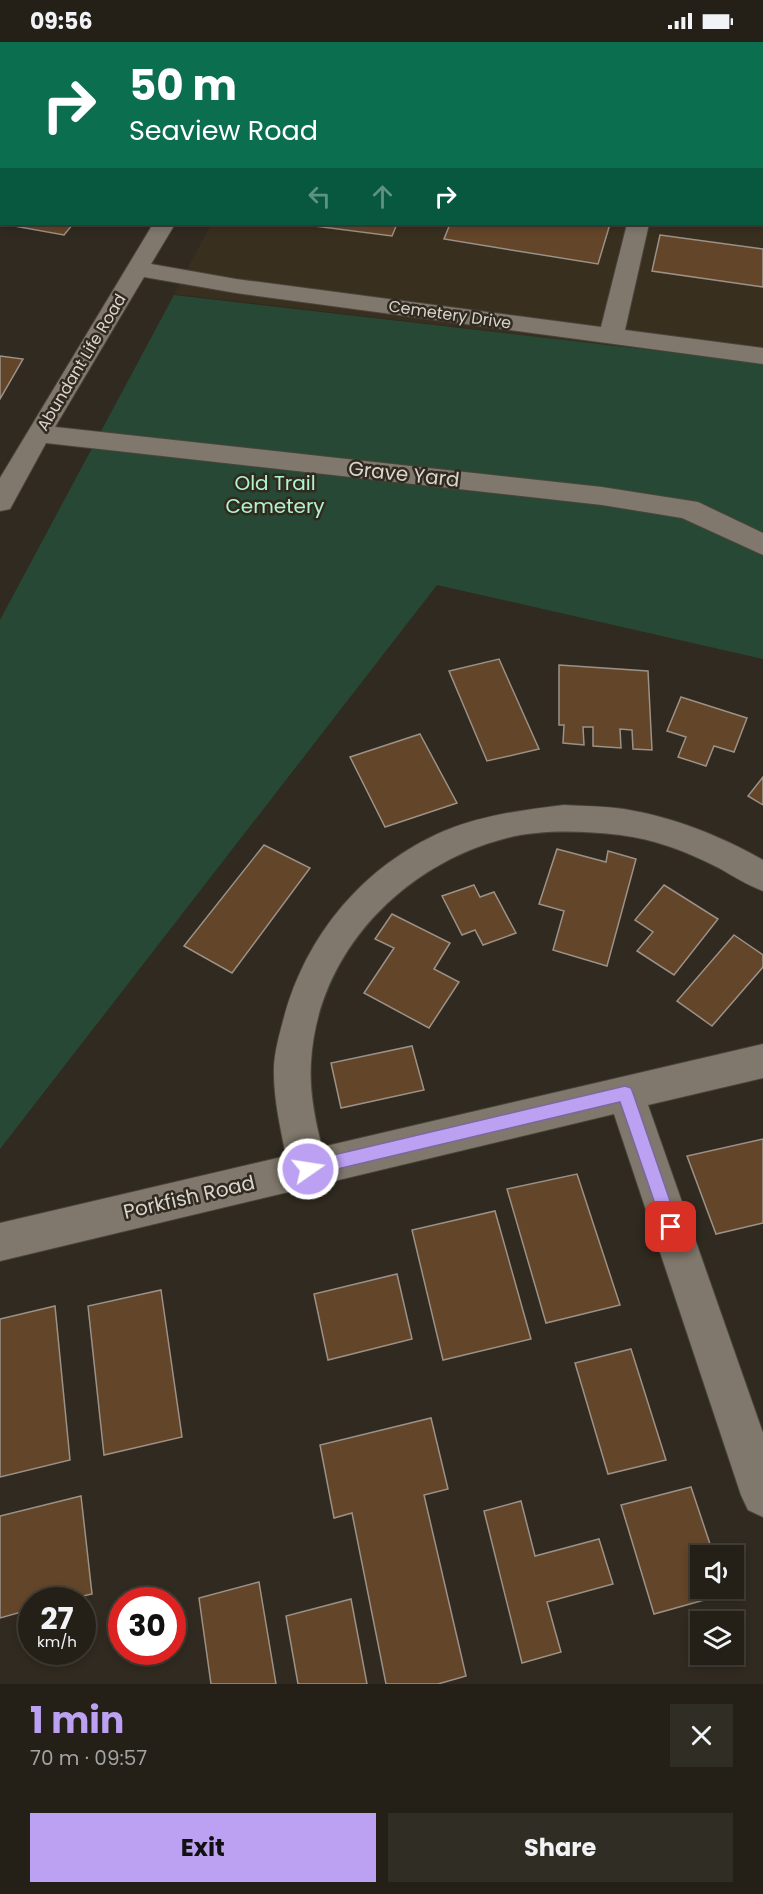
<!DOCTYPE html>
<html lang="en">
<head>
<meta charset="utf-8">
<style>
  body { margin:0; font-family:Poppins,sans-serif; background:#302d25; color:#f1f3f6; height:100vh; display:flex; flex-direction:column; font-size:22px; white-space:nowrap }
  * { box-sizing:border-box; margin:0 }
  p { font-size:20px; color:#a3a3a2 }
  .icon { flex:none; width:33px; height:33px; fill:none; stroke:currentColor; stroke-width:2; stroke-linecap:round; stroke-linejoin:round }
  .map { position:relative; height:1642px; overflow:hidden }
  .drawer { display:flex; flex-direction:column; background:#242018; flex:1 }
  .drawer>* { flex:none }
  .top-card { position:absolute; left:0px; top:0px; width:764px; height:183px; box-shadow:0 3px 9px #0003,0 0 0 2px #413e37; background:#0b6e4f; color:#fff; overflow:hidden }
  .fabs { position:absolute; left:690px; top:1503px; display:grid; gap:12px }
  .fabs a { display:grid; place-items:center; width:54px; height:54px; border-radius:0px; background:#242018; box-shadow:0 3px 9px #0003,0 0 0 2px #413e37; font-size:30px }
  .speed { position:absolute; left:18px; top:1545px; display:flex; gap:12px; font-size:30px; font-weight:700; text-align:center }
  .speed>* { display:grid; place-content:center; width:78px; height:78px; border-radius:50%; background:#242018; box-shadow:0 3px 9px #0003,0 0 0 2px #413e37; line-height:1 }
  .speed small { font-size:15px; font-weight:400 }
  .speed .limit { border:9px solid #d22; background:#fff; color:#111 }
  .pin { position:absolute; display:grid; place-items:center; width:51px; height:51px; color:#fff; margin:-26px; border-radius:12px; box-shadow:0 3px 9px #0006 }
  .me { position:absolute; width:66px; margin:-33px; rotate:77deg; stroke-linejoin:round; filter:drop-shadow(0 0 4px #0008) }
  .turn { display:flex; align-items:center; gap:21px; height:126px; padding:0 30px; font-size:27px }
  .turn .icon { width:78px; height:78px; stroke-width:2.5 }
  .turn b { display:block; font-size:42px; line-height:51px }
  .lanes { display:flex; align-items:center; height:57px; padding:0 30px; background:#0003; justify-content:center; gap:30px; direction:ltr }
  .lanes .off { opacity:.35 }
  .round { display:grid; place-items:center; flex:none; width:63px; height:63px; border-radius:0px; background:#302d25 }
  .head { display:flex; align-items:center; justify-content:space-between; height:102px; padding:0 30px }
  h1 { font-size:36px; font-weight:700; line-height:45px; color:#bca0f2 }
  .primary-button { display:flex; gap:12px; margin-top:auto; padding:12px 30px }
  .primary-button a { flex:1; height:69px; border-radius:0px; background:#bca0f2; color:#111; font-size:24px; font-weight:700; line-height:69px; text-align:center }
  .primary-button a+a { background:#302d25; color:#f1f3f6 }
  .status { display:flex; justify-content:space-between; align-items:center; height:42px; padding:0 30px; background:#242018; direction:ltr }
  .status svg { height:16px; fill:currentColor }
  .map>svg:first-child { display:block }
  .built { fill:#392f1f }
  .green { fill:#284836 }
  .building { fill:#634529; stroke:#9c9187; stroke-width:1.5 }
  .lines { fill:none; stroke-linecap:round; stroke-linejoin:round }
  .minor-casing { stroke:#4a453c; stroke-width:2 }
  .minor { fill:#80786c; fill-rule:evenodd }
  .route { fill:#bca0f2; stroke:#7a689d; stroke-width:1.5 }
  .labels { text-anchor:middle; stroke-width:5; stroke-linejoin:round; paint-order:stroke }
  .far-street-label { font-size:16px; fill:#d9d5ce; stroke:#302a20 }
  .street-label { font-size:20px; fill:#d9d5ce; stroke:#302a20 }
  .park-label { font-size:20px; fill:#b0f4cb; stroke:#302a20 }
</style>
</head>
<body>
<div class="status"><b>09:56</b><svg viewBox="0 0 49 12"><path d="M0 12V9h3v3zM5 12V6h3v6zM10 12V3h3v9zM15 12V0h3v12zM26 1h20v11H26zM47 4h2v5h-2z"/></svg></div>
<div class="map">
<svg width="763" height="1642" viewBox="0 0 763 1642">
  <rect width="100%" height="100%" fill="#302a20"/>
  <polygon class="built" points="305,0 763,0 763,321 174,252 211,182 762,182 762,2"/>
  <polygon class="green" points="174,253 763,321 763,617 437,543 0,1107 0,578"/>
  <g class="building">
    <polygon points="3,182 73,182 64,193"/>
    <polygon points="299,182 397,182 392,194"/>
    <polygon points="450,182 610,182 598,222 444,197"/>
    <polygon points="660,193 763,207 763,245 652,229"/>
    <polygon points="0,314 23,317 0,357"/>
    <polygon points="499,617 539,707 487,719 449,629"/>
    <polygon points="559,623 648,629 652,708 633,707 632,688 620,687 621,706 593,704 593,685 583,685 584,703 563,701 564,683 559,683"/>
    <polygon points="681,655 747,676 734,710 714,704 706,724 678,715 686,695 667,689"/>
    <polygon points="420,692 457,761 385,785 350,715"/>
    <polygon points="763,735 763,763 748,754"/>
    <polygon points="264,803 310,826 232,931 184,904"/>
    <polygon points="557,807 606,820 608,809 636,817 607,924 553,908 564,869 539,862"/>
    <polygon points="474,843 480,855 494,850 516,891 483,903 475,888 462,893 442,854"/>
    <polygon points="664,843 718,877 674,933 637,909 653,890 635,878"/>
    <polygon points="392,872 450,901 434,927 459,940 429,986 364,951 394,906 375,897"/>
    <polygon points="734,893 763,913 763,925 712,984 677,959"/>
    <polygon points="412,1004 424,1048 341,1066 331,1021"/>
    <polygon points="763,1097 763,1181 716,1192 687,1114"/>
    <polygon points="577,1132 620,1263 546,1281 507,1147"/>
    <polygon points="495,1169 531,1297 443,1318 412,1188"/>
    <polygon points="397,1232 412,1297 328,1318 314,1252"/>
    <polygon points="161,1248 182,1395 104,1413 88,1264"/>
    <polygon points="55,1264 70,1418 0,1435 0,1277"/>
    <polygon points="631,1307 666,1418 608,1432 575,1321"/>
    <polygon points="431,1376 448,1447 424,1453 466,1634 438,1642 386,1642 352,1471 334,1476 320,1403"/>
    <polygon points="691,1445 714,1514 700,1514 700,1546 724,1546 726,1552 654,1572 621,1463"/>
    <polygon points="81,1454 92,1552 66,1558 32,1558 32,1567 0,1576 0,1474"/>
    <polygon points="521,1459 535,1514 599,1497 613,1542 547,1560 561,1610 522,1621 484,1469"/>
    <polygon points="259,1540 276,1642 211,1642 199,1556"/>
    <polygon points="351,1557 367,1642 298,1642 286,1574"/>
  </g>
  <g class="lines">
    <defs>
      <g id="minor">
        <polygon points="259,0 279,0 258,2"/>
        <polygon points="673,0 693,0 672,2"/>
        <polygon points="153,182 175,182 151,222 236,237 601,285 627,182 649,182 625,288 763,306 763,322 236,251 144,235 55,385 602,445 698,460 763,491 763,513 682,476 602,463 46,401 10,467 0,469 0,436"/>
        <path d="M564,763c20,1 40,1 60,4 49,8 97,27 139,51v31c-16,-6 -30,-15 -44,-23 -31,-16 -65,-29 -99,-33 -37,-4 -77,-6 -113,3 -104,26 -190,115 -196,224 -2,29 4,58 11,85l441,-103v34l-115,27 115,328v84l-15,-7 -7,-15 -127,-381 -614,147v-38l286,-67c-6,-30 -13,-60 -12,-90 1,-16 5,-30 9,-45 22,-85 80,-155 161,-190 39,-16 79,-21 120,-26z"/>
      </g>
    </defs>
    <use href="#minor" class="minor-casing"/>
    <use href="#minor" class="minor"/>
  </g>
  <polygon class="route" points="625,1044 631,1046 633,1051 679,1185 677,1191 671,1193 665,1191 663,1185 620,1060 308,1134 302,1132 300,1127 302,1121 308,1119"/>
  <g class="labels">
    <g class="far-street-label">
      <text transform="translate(450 272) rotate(8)" y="6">Cemetery Drive</text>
      <text transform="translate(81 320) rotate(-59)" y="6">Abundant Life Road</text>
    </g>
    <g class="street-label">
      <text transform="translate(404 432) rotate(6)" y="7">Grave Yard</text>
      <text transform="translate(189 1155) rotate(-13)" y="7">Porkfish Road</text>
    </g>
    <g class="park-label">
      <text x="275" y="448">Old Trail<tspan x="275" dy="23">Cemetery</tspan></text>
    </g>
  </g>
</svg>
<div class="fabs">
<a><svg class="icon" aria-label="sound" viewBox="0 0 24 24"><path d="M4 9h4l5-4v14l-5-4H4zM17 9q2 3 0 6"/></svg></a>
<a><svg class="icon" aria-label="layers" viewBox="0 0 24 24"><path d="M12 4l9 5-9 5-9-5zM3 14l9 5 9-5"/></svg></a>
</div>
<div class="speed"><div>27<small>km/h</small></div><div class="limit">30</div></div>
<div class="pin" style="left:671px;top:1185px;background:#d93025"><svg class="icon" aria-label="arrive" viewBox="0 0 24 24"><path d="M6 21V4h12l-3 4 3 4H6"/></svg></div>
<svg class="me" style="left:308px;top:1127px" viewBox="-20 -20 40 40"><circle r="17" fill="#bca0f2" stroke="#fff" stroke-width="3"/><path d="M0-11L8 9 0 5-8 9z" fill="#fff"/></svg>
<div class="top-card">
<div class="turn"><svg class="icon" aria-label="right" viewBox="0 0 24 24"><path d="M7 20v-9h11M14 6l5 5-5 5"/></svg><div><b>50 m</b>Seaview Road</div></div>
<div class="lanes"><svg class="icon off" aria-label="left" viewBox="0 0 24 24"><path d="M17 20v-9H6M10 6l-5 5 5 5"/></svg><svg class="icon off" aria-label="ahead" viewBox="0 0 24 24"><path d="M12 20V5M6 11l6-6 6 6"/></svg><svg class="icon" aria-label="right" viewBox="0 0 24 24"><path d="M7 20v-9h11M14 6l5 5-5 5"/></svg></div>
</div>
</div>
<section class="drawer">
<div class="head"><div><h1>1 min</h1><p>70 m · 09:57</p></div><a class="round"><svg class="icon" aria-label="close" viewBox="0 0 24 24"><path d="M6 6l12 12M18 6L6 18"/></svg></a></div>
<div class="primary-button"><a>Exit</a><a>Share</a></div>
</section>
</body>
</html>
